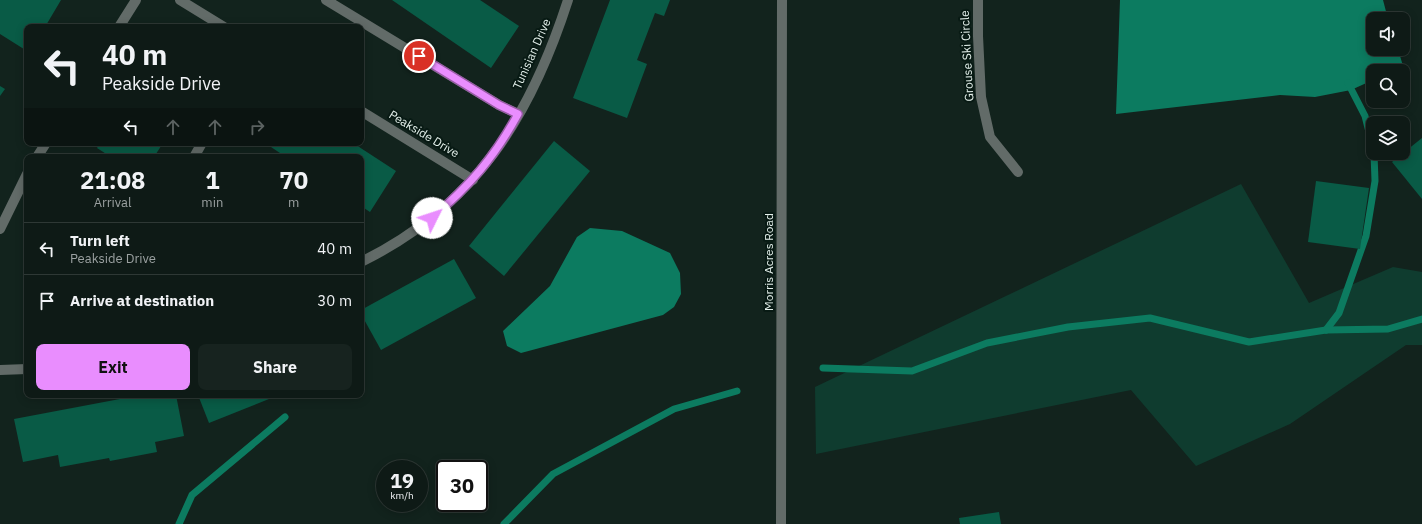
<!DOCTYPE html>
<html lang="en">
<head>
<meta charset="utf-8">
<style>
  body { margin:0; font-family:"IBM Plex Sans",sans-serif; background:#17231f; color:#f1f3f6; height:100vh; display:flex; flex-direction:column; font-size:15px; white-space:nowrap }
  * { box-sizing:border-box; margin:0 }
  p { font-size:13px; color:#9ba1a1 }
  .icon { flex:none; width:22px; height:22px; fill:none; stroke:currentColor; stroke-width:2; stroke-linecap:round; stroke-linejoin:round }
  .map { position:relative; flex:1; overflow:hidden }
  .details { position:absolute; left:24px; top:154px; width:340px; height:244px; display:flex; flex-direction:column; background:#0e1a16; border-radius:8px; box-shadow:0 2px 10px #0003,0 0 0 1px #2e3835 }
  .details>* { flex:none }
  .hud { position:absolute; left:24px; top:24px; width:340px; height:122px; border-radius:8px; box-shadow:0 2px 10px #0003,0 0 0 1px #2e3835; background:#0e1a16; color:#f1f3f6; overflow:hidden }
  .fabs { position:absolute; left:1366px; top:12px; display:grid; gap:8px }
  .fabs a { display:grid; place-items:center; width:44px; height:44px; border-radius:8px; background:#0e1a16; box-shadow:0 2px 10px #0003,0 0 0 1px #2e3835; font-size:20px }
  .speed { position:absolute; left:376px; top:460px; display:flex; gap:8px; font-size:20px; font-weight:700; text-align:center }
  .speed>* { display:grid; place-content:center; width:52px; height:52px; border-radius:50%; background:#0e1a16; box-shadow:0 2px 10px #0003,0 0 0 1px #2e3835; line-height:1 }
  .speed small { font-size:10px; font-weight:400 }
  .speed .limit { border:2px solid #111; border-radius:6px; background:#fff; color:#111 }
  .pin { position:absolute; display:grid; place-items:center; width:34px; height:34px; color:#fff; margin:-17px; border:2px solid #fff; border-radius:50%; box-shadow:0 1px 4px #0007 }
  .me { position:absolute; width:44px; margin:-22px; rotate:49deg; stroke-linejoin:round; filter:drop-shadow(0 0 3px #0008) }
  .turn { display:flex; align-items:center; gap:14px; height:84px; padding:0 12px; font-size:18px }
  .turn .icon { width:52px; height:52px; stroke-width:2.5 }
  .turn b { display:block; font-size:28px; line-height:34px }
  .lanes { display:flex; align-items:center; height:38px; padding:0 12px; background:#0003; justify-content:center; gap:20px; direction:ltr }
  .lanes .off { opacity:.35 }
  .eta { display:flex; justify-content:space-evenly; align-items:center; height:68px; text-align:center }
  .eta b { font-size:24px; font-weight:700; line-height:28px }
  .cta { display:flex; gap:8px; margin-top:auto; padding:8px 12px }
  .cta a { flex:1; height:46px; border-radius:8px; background:#e98dfe; color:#111; font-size:16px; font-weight:700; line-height:46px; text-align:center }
  .cta a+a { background:#17231f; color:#f1f3f6 }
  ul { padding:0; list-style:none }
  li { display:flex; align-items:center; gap:12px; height:52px; padding:0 12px; border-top:1px solid #2e3835 }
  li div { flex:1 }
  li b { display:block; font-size:15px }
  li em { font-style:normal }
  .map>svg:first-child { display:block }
  .green { fill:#0f3c2f }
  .water { fill:#0c7b60 }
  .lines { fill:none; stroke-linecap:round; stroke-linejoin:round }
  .stream { stroke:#0c7b60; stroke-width:7 }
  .building { fill:#095b46 }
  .minor { stroke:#626b68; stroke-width:10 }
  .route-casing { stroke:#975ca5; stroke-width:10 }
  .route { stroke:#e98dfe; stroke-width:7 }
  .labels { text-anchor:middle; stroke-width:4; stroke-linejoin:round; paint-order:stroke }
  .street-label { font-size:12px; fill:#e5f1ec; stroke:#081a14 }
</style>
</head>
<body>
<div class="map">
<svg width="1422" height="524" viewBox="0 0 1422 524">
  <rect width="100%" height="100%" fill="#12231d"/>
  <polygon class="green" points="1241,184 1309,303 1393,267 1422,272 1422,345 1406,345 1290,424 1196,466 1131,390 816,454 815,387"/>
  <g class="water">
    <polygon points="1120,0 1383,0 1388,19 1373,19 1373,49 1398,49 1403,66 1392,71 1373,71 1373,80 1351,90 1315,97 1280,95 1116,114"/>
    <polygon points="590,228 622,231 670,253 680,273 681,294 674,307 663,315 521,353 507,346 503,331 550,286 577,237"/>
  </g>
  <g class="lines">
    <g class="stream">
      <polyline points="1348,83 1365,116 1373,148"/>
      <polyline points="1326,330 1339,313 1366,236 1375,181 1374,153"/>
      <polyline points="823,368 912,371 987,343 1068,327 1150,318 1249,342 1326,330 1388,329 1422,319"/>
      <polyline points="179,524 192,495 285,417"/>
      <polyline points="504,524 553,474 674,409 737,391"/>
    </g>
  </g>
  <g class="building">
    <polygon points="0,0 61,0 45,27 27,27 27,51 0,34"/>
    <polygon points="392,0 480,0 519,26 491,68"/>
    <polygon points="610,0 670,0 664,16 655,13 637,60 647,64 627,118 573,98"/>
    <polygon points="0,86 5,89 0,96"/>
    <polygon points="1422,138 1422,199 1392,162"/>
    <polygon points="554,141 590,171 504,276 469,246"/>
    <polygon points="100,143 163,143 154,157 111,157 97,148"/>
    <polygon points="265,143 353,143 396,171 370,212 361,206 361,157 286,157"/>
    <polygon points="1316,181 1369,188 1360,249 1308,242"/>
    <polygon points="454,259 476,298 381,350 361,314 361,310"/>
    <polygon points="141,395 176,395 184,436 155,442 157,452 110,461 109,458 60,467 58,455 23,462 14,419"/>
    <polygon points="198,395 279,395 209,423"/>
    <polygon points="999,512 1001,524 960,524 959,518"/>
  </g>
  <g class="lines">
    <g class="minor">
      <polyline points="180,0 224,27"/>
      <polyline points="326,0 499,105 518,114"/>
      <polyline points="978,0 978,36 981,97 990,137 1018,172"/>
      <polyline points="119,27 136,0"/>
      <polyline points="361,111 473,180"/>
      <polyline points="37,157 46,143"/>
      <polyline points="194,157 202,143"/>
      <polyline points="0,229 27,174"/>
      <path d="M361,262c114,-56 169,-144 207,-262"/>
      <polyline points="0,370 27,369"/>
      <polyline points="781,524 782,0"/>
    </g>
  </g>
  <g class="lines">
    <defs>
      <path id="route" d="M419,56l80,49 19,9c-24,44 -48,71 -86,104"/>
    </defs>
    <use href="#route" class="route-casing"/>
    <use href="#route" class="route"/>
  </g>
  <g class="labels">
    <g class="street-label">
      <text transform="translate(532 54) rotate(-66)" y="4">Tunisian Drive</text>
      <text transform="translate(967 56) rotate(-93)" y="4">Grouse Ski Circle</text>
      <text transform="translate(424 134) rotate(31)" y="4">Peakside Drive</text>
      <text transform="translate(769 262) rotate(-90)" y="4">Morris Acres Road</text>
    </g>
  </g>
</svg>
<div class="fabs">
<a><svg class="icon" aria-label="sound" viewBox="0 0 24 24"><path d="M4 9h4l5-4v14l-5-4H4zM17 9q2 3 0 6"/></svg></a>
<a><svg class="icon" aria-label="search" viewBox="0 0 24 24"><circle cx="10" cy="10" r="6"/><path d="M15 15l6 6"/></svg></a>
<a><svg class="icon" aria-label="layers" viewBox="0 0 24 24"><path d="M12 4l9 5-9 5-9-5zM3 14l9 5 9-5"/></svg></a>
</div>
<div class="speed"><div>19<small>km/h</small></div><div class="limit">30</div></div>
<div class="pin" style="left:419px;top:56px;background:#d93025"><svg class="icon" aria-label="arrive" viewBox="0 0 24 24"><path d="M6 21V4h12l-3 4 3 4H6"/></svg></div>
<svg class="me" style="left:432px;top:218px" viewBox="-20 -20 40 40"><circle r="19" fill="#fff"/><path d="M0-13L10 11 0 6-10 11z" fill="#e98dfe"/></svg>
<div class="hud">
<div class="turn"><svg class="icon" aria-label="left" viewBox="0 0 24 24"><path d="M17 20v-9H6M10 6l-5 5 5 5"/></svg><div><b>40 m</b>Peakside Drive</div></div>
<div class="lanes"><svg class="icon" aria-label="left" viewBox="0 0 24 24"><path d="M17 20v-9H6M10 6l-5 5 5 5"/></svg><svg class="icon off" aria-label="ahead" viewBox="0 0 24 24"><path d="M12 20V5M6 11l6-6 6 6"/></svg><svg class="icon off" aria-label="ahead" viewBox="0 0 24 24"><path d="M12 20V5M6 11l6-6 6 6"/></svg><svg class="icon off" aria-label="right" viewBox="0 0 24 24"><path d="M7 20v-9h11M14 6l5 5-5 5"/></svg></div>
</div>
<section class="details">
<div class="eta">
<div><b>21:08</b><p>Arrival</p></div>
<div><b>1</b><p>min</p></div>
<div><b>70</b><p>m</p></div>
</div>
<ul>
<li><svg class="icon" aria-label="left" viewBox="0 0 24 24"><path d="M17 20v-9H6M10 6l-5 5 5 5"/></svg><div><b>Turn left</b><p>Peakside Drive</p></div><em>40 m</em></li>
<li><svg class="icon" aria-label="arrive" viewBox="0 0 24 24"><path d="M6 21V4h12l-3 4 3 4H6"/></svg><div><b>Arrive at destination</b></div><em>30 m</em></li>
</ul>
<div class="cta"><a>Exit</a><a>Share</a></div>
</section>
</div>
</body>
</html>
